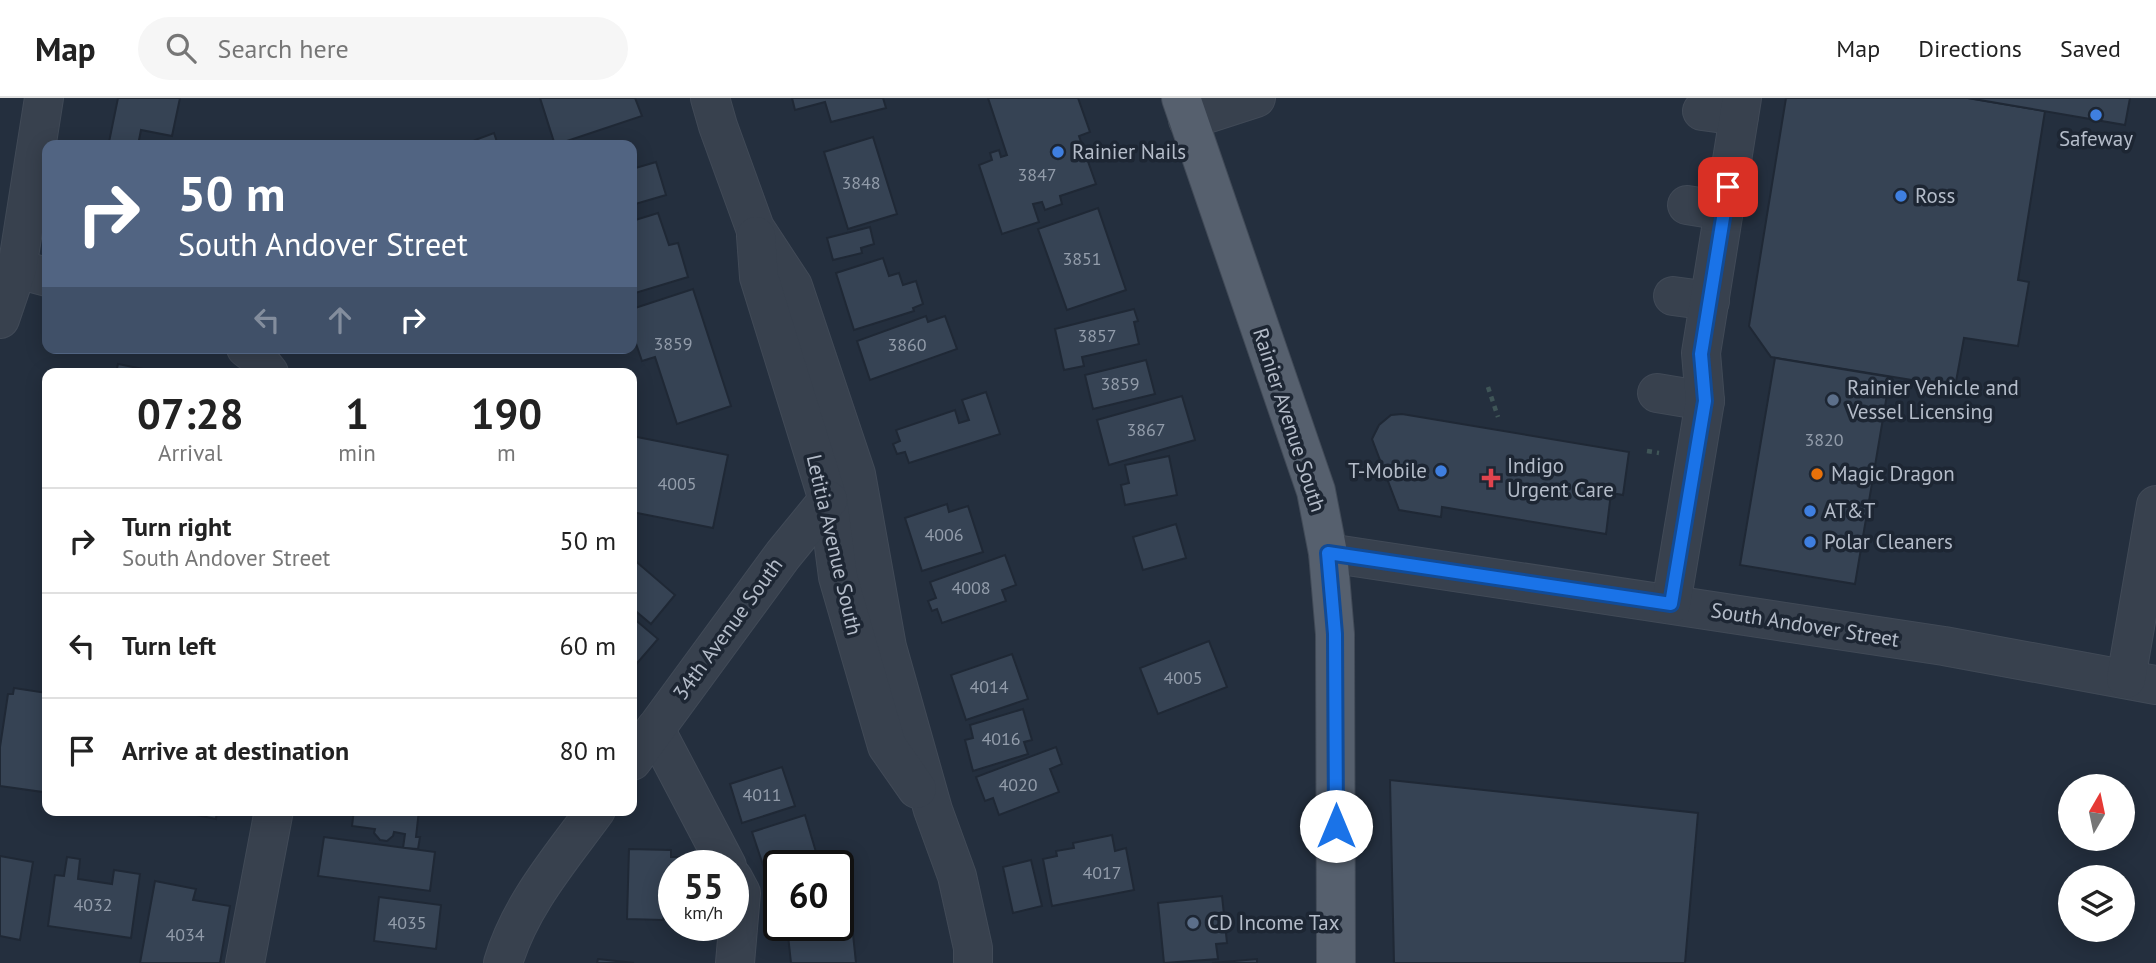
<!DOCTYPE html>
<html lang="en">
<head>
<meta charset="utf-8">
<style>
  body { margin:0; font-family:"PT Sans",sans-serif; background:#f6f6f6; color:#222; height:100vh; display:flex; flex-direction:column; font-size:26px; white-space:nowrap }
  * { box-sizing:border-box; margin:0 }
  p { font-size:23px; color:#767676 }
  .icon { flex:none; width:38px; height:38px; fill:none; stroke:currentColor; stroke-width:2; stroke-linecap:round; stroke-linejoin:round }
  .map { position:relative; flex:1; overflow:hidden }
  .details { position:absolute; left:42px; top:270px; width:595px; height:448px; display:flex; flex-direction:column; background:#fff; border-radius:14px; box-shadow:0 4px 18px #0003 }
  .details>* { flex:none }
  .hud { position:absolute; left:42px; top:42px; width:595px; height:214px; border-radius:14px; box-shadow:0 4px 18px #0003; background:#516482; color:#fff; overflow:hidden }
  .needle { width:46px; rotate:9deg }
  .controls { position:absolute; left:2058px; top:676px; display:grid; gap:14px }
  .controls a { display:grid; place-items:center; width:77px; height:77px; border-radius:50%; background:#fff; box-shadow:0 4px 18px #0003; font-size:35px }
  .speed { position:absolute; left:658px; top:752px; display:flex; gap:14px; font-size:35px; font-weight:700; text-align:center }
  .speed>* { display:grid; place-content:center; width:91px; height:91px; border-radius:50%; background:#fff; box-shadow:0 4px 18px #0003; line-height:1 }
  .speed small { font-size:18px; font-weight:400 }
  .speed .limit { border:4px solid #111; border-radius:10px; background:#fff; color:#111 }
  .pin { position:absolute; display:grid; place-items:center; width:60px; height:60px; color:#fff; margin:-30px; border-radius:14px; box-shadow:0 4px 10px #0006 }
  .me { position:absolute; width:77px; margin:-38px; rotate:0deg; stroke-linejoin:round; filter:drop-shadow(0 0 5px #0008) }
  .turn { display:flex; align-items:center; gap:24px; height:147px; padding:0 21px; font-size:32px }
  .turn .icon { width:91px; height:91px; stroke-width:2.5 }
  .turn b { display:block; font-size:49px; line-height:60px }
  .lanes { display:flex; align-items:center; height:66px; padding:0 21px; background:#0003; justify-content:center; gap:35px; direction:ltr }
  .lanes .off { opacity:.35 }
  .eta { display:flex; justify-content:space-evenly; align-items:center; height:119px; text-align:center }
  .eta b { font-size:42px; font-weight:700; line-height:49px }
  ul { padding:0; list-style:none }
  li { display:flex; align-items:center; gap:21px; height:105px; padding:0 21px; border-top:2px solid #e0e0e0 }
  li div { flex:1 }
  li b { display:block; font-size:26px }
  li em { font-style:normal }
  header { display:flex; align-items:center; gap:42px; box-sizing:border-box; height:98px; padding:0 35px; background:#fff; border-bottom:2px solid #e0e0e0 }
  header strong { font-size:33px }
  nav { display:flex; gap:38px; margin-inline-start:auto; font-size:24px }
  .search { width:490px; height:63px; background:#f6f6f6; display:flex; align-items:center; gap:18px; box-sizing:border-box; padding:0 24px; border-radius:38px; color:#767676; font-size:26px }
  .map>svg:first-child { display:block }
  .building { fill:#364354; stroke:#1f2835; stroke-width:2 }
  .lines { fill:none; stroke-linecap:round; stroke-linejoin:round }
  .minor-casing { stroke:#414a57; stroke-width:40 }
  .major-casing { stroke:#414a57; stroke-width:40 }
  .path { stroke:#3f5557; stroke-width:4.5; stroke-dasharray:5 5; stroke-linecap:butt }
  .minor { stroke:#38414e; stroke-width:38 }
  .major { stroke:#56606e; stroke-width:38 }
  .route-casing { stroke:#114b97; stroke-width:18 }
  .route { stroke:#1a73e8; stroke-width:12 }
  .shop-dot { fill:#3f7fe0; stroke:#1d2633; stroke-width:2.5 }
  .service-dot { fill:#5c6f8a; stroke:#1d2633; stroke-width:2.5 }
  .food-dot { fill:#e8710a; stroke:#1d2633; stroke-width:2.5 }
  .health-dot { fill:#e0444e; stroke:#1d2633; stroke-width:2.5 }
  .labels { text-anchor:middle; stroke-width:7; stroke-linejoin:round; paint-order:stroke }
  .number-label { font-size:18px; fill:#929caa }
  .poi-label { font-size:21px; fill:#b4bcc9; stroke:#1d2633; text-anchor:start }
  .street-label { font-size:21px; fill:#b4bcc9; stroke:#1d2633 }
</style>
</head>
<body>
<header>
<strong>Map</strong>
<div class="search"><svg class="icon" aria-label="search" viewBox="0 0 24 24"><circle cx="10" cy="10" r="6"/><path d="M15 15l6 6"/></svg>Search here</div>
<nav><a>Map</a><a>Directions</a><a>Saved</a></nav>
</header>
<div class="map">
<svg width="2156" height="865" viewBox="0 0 2156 865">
  <rect width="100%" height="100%" fill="#242f3e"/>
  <g class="building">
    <polygon points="118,0 180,0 172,38 141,32 138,47 109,44"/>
    <polygon points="540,0 635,0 642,18 555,47"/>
    <polygon points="792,0 883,0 886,10 831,24 825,4 795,12"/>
    <polygon points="988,0 1078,0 1090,34 1079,38 1096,86 1060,98 1062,106 1045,112 1042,104 1033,106 1039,124 1002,136 979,67 992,62 990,55 999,52 1001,59 1007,57"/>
    <polygon points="1786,0 1968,0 2045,13 2018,182 2029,184 2018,248 1964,240 1955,289 1771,259 1749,228"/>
    <polygon points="1968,0 2130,0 2125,27"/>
    <polygon points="494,35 498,47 477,47 475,42"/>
    <polygon points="873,39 897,116 848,131 824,54"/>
    <polygon points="656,64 666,97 632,107 632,71"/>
    <polygon points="1098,110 1126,192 1067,212 1038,131"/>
    <polygon points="658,115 669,147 678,145 688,179 632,196 632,123"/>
    <polygon points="870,129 874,146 861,150 862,155 833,162 827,140"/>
    <polygon points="883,160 889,178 899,175 903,187 916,183 923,206 913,210 914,213 854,232 836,175"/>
    <polygon points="693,191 731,308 677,326 655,259 642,263 632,234 632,211"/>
    <polygon points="1134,211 1138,223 1134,224 1139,246 1082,259 1084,268 1064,272 1055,231"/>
    <polygon points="926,218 928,224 945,218 957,251 870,282 857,243"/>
    <polygon points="1775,260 1890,279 1855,486 1740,467"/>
    <polygon points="1146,262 1155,296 1093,311 1085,277"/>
    <polygon points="118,266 148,272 147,275 116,275"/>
    <polygon points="986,294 1000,336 909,365 905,354 897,356 893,346 900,343 896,332 955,312 959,325 969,322 962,302"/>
    <polygon points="1182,298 1195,342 1109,367 1097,322"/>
    <polygon points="1402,316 1629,354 1623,397 1611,395 1606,436 1442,409 1441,419 1399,412 1372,341 1379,327 1391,317"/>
    <polygon points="632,338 728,357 713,430 632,414"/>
    <polygon points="1169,358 1177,397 1125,407 1121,387 1129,385 1125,367"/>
    <polygon points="947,406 949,414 968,408 983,454 922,473 905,420"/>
    <polygon points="1176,426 1186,460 1143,472 1133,439"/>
    <polygon points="1005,457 1016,487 1002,492 1006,503 942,525 937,511 932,513 928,503 936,500 930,484"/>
    <polygon points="632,460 675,497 651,526 632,510"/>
    <polygon points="632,519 658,541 632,571"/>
    <polygon points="1209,543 1227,589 1158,616 1140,570"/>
    <polygon points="1012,556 1028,601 966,622 951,577"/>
    <polygon points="14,590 47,595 47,663 43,694 0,688 0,649 8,596 13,596"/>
    <polygon points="1023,611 1032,642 1024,644 1028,656 973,673 965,642 973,640 970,627"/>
    <polygon points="1056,649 1062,666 1050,671 1059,694 999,717 993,700 985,703 976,679"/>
    <polygon points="782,669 795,708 742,725 730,686"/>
    <polygon points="1390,682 1698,715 1685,865 1394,865"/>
    <polygon points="173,712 217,712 216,721"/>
    <polygon points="354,712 419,712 416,739 420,739 418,751 403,750 405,736 394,734 393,738 387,743 380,742 374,735 375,731 352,728"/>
    <polygon points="805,717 816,754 764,770 752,734"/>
    <polygon points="1112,737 1115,753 1126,750 1134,792 1052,808 1043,761 1057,758 1056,753 1074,750 1073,745"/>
    <polygon points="324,739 435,754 430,793 318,778"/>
    <polygon points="629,751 671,752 671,759 679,759 679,768 674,768 672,818 664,818 663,822 627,821"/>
    <polygon points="0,758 33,764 20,842 0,838"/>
    <polygon points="67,759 80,761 78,781 112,786 114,772 140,776 131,840 48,828 55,777 64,778"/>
    <polygon points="1031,762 1042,808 1013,815 1003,769"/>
    <polygon points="155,783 196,791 193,802 230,808 220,865 140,865"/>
    <polygon points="1222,798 1227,845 1216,846 1218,861 1164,865 1158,805"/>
    <polygon points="379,799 441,807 436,851 374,843"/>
    <polygon points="851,817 856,865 791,865 787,828 838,828 838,818"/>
    <polygon points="598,861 634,865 597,865"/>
    <polygon points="1257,861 1257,865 1212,865"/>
  </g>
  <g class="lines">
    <defs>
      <g id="minor">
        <polyline points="710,0 718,28 755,130 793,188 856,376 887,549 933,712 957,778 973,850 973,865"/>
        <polyline points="1702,13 1739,18"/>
        <polyline points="1188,22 1256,0"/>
        <polyline points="1687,107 1724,113"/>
        <polyline points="756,138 759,179 828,402 838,479 887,648 917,691"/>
        <polyline points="17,171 47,179"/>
        <polyline points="1673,198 1710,203"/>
        <polyline points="0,221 17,171 44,0"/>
        <polyline points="246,250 254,256 269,275"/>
        <polyline points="1657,295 1705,303"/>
        <polyline points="1328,455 1944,548 2156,587"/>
        <polyline points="1671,506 1705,303 1701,255 1742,0"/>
        <polyline points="2126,581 2156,407"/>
        <polyline points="655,631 727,768"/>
        <polyline points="632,663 783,457 828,402"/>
        <polyline points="733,780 741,795 735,865"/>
        <polyline points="245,865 274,712"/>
        <path d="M503,865c17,-58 58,-105 93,-153"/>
      </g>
      <polyline id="major" points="1181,0 1316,393 1328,455 1335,536 1336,865"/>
    </defs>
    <use href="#minor" class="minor-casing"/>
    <use href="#major" class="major-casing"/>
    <g class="path">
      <polyline points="1488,289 1498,319"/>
      <polyline points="1647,353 1659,355"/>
    </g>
    <use href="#minor" class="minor"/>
    <use href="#major" class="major"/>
  </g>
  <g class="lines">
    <defs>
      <polyline id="route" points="1336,728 1335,536 1328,455 1671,506 1705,303 1701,256 1728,89"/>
    </defs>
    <use href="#route" class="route-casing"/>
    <use href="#route" class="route"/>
  </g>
  <g class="shop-dot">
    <circle cx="2096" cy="17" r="7"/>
    <circle cx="1058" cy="54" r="7"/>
    <circle cx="1901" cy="98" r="7"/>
    <circle cx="1441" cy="373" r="7"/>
    <circle cx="1810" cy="413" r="7"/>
    <circle cx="1810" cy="444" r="7"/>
  </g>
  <g class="service-dot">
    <circle cx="1833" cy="302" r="7"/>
    <circle cx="1193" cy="825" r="7"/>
  </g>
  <circle class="food-dot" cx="1817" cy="376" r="7"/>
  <path class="health-dot" d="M1487.5 369.5h7v7h7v7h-7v7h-7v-7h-7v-7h7z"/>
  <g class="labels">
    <g class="number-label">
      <text x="1037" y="83">3847</text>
      <text x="861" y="91">3848</text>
      <text x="1082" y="167">3851</text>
      <text x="1097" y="244">3857</text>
      <text x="673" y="252">3859</text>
      <text x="907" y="253">3860</text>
      <text x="1120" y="292">3859</text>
      <text x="1146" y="338">3867</text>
      <text x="1824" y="348">3820</text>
      <text x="677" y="392">4005</text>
      <text x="944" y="443">4006</text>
      <text x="971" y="496">4008</text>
      <text x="1183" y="586">4005</text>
      <text x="989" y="595">4014</text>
      <text x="1001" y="647">4016</text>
      <text x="1018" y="693">4020</text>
      <text x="762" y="703">4011</text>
      <text x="1102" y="781">4017</text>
      <text x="93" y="813">4032</text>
      <text x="407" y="831">4035</text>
      <text x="185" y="843">4034</text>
    </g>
    <g class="poi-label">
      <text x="2096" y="48" text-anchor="middle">Safeway</text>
      <text x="1072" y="61">Rainier Nails</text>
      <text x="1915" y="105">Ross</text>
      <text x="1847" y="297">Rainier Vehicle and<tspan x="1847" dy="24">Vessel Licensing</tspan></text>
      <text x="1507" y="375">Indigo<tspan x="1507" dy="24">Urgent Care</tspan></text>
      <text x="1427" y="380" text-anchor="end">T-Mobile</text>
      <text x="1831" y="383">Magic Dragon</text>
      <text x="1824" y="420">AT&amp;T</text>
      <text x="1824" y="451">Polar Cleaners</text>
      <text x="1207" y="832">CD Income Tax</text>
    </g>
    <g class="street-label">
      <text transform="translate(1289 322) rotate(72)" y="7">Rainier Avenue South</text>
      <text transform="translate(834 447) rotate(77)" y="7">Letitia Avenue South</text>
      <text transform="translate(1805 527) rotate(9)" y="7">South Andover Street</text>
      <text transform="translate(728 531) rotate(-54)" y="7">34th Avenue South</text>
    </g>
  </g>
</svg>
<div class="controls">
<a><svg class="needle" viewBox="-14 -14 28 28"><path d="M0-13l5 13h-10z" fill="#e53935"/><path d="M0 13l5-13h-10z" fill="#767676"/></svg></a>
<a><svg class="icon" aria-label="layers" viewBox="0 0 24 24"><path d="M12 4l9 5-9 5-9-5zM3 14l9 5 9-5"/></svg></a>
</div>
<div class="speed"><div>55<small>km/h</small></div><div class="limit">60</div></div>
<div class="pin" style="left:1728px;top:89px;background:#d93025"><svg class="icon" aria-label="arrive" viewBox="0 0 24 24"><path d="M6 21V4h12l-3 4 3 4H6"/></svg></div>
<svg class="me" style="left:1336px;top:728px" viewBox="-20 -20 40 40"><circle r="19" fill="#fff"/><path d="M0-13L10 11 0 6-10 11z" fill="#1a73e8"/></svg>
<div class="hud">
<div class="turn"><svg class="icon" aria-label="right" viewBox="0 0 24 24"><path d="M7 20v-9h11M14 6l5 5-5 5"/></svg><div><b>50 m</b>South Andover Street</div></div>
<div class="lanes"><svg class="icon off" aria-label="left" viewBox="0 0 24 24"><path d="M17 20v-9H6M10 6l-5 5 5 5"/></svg><svg class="icon off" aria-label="ahead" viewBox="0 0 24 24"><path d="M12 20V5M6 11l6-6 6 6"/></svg><svg class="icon" aria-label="right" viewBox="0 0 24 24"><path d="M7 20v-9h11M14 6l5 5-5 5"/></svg></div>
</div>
<section class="details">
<div class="eta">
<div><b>07:28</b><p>Arrival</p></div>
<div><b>1</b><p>min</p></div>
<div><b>190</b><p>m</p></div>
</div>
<ul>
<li><svg class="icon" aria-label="right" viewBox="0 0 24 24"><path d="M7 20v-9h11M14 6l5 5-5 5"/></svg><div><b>Turn right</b><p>South Andover Street</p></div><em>50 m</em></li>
<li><svg class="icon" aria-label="left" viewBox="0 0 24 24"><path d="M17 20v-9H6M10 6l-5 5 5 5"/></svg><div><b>Turn left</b></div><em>60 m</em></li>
<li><svg class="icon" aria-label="arrive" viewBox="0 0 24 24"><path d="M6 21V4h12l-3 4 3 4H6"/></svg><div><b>Arrive at destination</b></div><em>80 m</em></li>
</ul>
</section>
</div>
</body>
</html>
